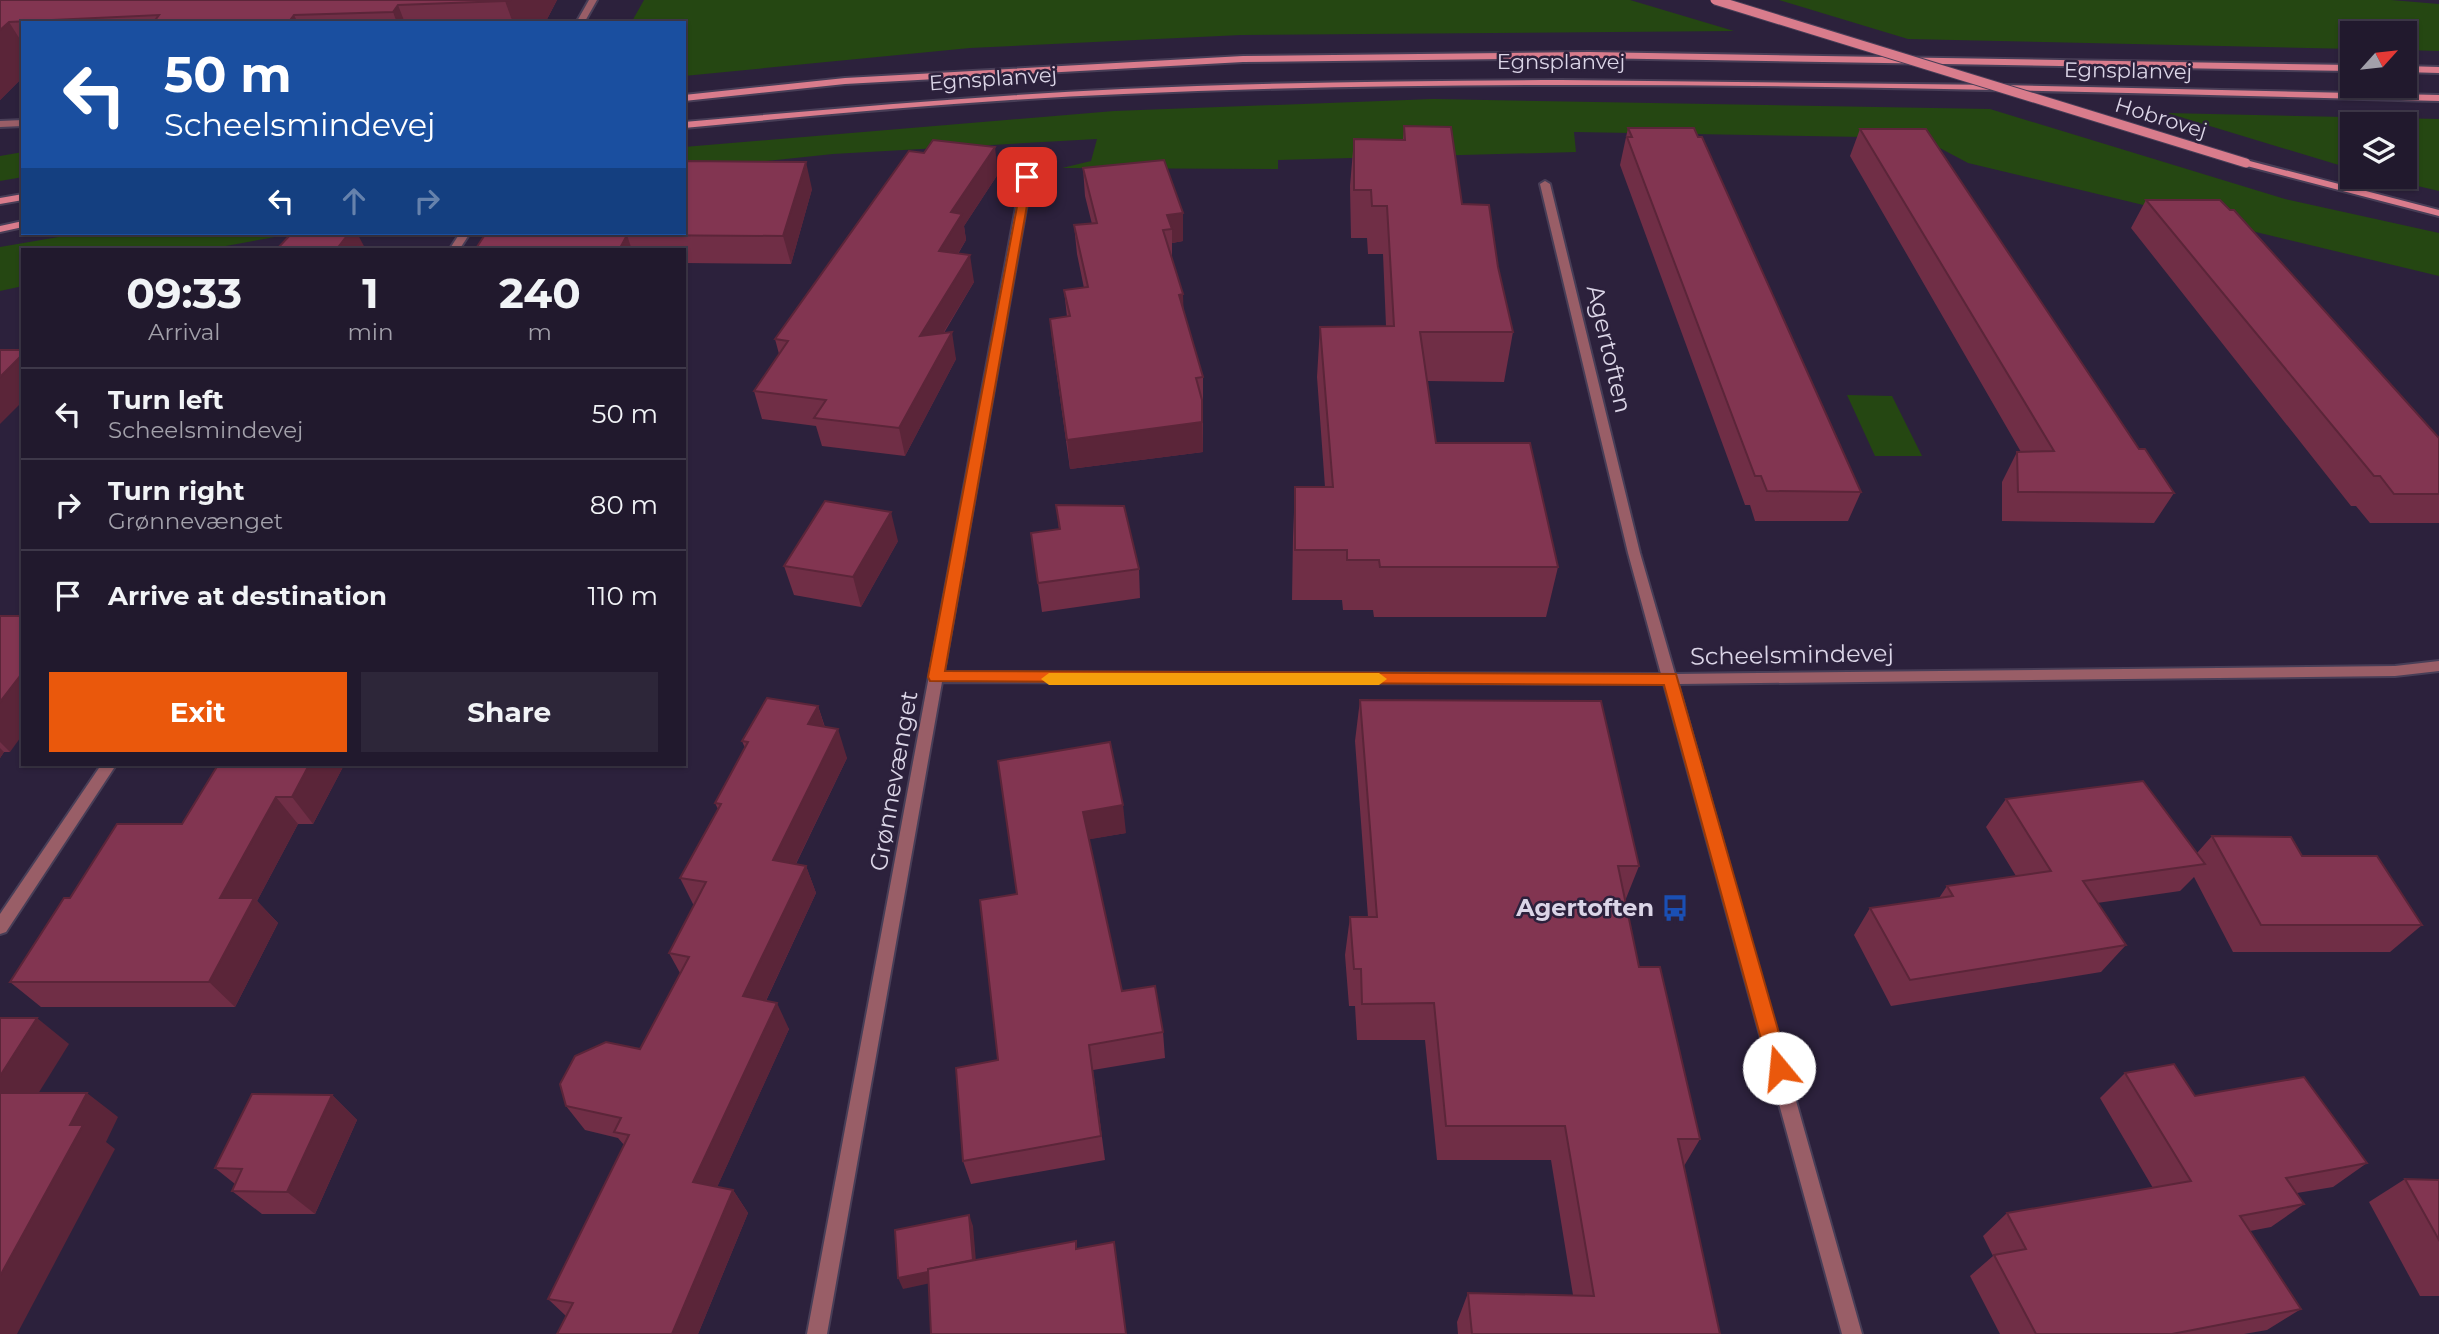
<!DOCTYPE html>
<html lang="en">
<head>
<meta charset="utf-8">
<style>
  body { margin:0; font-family:Montserrat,sans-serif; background:#2d2639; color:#f1f3f6; height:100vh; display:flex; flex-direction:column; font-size:26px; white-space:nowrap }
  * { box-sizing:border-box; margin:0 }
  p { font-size:23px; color:#a2a0aa }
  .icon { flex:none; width:38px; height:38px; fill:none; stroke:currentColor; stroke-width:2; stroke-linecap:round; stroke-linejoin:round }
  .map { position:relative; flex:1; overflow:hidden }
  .side { position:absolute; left:21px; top:248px; width:665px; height:518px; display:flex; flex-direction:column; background:#21192d; border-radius:0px; box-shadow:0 2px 5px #0004,0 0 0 2px #3e3849 }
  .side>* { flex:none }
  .guide { position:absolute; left:21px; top:21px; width:665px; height:214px; border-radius:0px; box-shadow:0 2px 5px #0004,0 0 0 2px #3e3849; background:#1a4fa0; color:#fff; overflow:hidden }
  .needle { width:46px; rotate:63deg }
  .buttons { position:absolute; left:2340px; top:21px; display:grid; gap:14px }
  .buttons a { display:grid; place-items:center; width:77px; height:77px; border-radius:0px; background:#21192d; box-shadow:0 2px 5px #0004,0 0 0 2px #3e3849; font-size:35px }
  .pin { position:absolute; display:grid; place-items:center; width:60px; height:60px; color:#fff; margin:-30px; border-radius:14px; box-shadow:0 4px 10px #0006 }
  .me { position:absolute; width:77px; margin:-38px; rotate:343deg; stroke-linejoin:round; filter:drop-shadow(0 0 5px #0008) }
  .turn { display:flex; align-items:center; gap:24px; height:147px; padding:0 28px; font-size:32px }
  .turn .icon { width:91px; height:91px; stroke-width:2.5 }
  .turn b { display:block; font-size:49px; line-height:60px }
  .lanes { display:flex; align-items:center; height:66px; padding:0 28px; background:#0003; justify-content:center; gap:35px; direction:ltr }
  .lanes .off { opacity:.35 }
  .eta { display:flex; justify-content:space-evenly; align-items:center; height:119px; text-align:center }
  .eta b { font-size:42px; font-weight:700; line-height:49px }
  .primary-button { display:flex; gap:14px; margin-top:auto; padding:14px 28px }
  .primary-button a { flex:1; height:80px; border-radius:0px; background:#ea580c; color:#fff; font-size:28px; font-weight:700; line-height:80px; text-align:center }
  .primary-button a+a { background:#2d2639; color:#f1f3f6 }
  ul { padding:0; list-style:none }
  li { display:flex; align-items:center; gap:21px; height:91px; padding:0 28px; border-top:2px solid #3e3849 }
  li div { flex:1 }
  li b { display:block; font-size:26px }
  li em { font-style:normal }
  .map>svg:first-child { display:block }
  .green { fill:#254712 }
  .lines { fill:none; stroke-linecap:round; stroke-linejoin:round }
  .service-casing { stroke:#483e57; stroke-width:4 }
  .minor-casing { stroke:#483e57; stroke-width:4 }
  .secondary-casing { stroke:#483e57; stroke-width:4 }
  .service { fill:#995e67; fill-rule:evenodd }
  .minor { fill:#995e67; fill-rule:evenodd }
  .secondary { fill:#d97c8c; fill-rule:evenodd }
  .secondary-bridge-casing { stroke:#483e57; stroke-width:11; stroke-linecap:butt }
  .secondary-bridge { stroke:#d97c8c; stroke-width:9 }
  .wall { fill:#702e46 }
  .shaded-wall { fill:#5b2539 }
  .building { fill:#823551; stroke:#5b2539; stroke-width:2 }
  .route { fill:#ea580c; stroke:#983908; stroke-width:2 }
  .slow { fill:#f59e0b }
  .labels { text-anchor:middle; stroke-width:5; stroke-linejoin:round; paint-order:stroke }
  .far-street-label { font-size:21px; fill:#dbd5e7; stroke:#2c213c }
  .street-label { font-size:24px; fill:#dbd5e7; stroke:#2c213c }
  .poi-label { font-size:24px; font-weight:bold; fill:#dbd5e7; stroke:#2c213c; text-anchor:end }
</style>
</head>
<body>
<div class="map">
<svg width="2439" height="1334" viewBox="0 0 2439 1334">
  <rect width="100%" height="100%" fill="#2c213c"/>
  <g class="green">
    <polygon points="644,0 1630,0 1734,31 1241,35 970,48 684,76 684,23 631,23"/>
    <polygon points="1779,0 2391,0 2439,4 2439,51 2405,50 2404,33 2352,33 2352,49 1908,39"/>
    <polygon points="1433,99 1990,109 2285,199 2439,233 2439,276 1968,163 1921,138 1574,132 1576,152 1278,160 1278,169 1062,168 1091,161 1097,139 833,154 684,170 684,147 1114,111"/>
    <polygon points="2167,113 2439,119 2439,191 2379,177 2404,177 2404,124 2352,124 2352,169"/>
    <polygon points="23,152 23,177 0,181 0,156"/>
    <polygon points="82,233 297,233 204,250 23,250 23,286 0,291 0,247"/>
    <polygon points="1847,395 1892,396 1922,456 1875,456"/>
  </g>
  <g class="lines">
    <defs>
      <g id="service">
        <polygon points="589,0 597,0 584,23 576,23"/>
        <polygon points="23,120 23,126 0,127 0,121"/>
      </g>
      <g id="minor">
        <polygon points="1031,150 1036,153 944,672 1661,674 1628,553 1540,184 1545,181 1550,184 1640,553 1675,674 2395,666 2439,661 2439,671 2395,676 1678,684 1862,1334 1842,1334 1664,684 942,682 827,1334 807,1334 1026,153"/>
        <polygon points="460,233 470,233 459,250 449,250"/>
        <polygon points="101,765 116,765 6,932 0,934 0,914"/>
      </g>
      <g id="secondary">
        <polygon points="1589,52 2352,65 2352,71 1589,58 1243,62 845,84 684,101 684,95 845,78 1243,56"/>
        <polygon points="2404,66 2439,67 2439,73 2404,72"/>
        <path d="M1561,80l439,5 439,10v6c-438,-11 -877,-26 -1315,-7 -147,6 -293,20 -440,34v-6c146,-13 292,-26 438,-33 146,-7 292,-8 439,-9z"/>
        <polygon points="2246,160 2439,210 2439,216 2243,165 2243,161"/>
        <polygon points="23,194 23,200 0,204 0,198"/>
        <polygon points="23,221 23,227 0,232 0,226"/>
      </g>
    </defs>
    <use href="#service" class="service-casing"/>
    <use href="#minor" class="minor-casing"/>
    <use href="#secondary" class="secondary-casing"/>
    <use href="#service" class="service"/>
    <use href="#minor" class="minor"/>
    <use href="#secondary" class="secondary"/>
    <defs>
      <polyline id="secondary-bridge" points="1715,0 2246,163"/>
    </defs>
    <use href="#secondary-bridge" class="secondary-bridge-casing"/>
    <use href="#secondary-bridge" class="secondary-bridge"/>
  </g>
  <g class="wall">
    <polygon points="0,0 557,0 545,23 23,23 23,77 0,100"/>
    <polygon points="1404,126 1462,204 1498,267 1513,332 1504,382 1427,381 1436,443 1558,567 1546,617 1374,617 1373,610 1343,610 1342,600 1292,600 1293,537 1295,487 1325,487 1317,377 1320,327 1386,326 1383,254 1368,254 1367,238 1351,238 1350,186 1354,139 1403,140"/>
    <polygon points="1628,128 1861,492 1848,521 1755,521 1750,505 1745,505 1620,165"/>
    <polygon points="1860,129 2174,493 2154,523 2002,521 2002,482 2017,452 2021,452 1850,156"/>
    <polygon points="1164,160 1183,241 1172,243 1172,258 1184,311 1203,377 1203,452 1070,469 1053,348 1050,319 1067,317 1064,290 1084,288 1077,254 1074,225 1092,224 1085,196 1083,168"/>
    <polygon points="998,174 964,226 966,240 958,254 974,282 944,333 956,359 905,456 822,446 816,426 762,419 754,391 779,354 775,339"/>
    <polygon points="812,189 791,264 684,263 684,250 475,250"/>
    <polygon points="2146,200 2439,438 2439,523 2370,523 2356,506 2351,506 2131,228"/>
    <polygon points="1056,505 1139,569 1140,598 1042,612 1031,533 1059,529"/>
    <polygon points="898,541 861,607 794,595 784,566"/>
    <polygon points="0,616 10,752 4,752 0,758"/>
    <polygon points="1360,700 1639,866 1625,901 1639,967 1700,1139 1684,1166 1720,1334 1458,1334 1457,1322 1468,1293 1573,1295 1551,1160 1437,1160 1425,1040 1357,1040 1355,1006 1349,1006 1345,955 1350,917 1368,917 1355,741"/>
    <polygon points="818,706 825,727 847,758 796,864 806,866 816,893 766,1001 789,1029 717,1187 733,1190 748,1213 698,1334 557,1334 566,1316 548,1299 624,1145 618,1138 585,1130 566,1106 640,1049 680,973 669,953 694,906 680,878 718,809 715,803 745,748 742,741"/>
    <polygon points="998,761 1126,833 1089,839 1122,991 1163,1032 1165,1058 1093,1070 1105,1160 971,1184 963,1161 998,1060 1017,894"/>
    <polygon points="344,765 313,824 298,824 257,901 278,923 235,1007 41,1007 10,982 70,898 182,824"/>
    <polygon points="2006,799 2197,853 2212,836 2302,856 2422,925 2390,952 2233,952 2194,877 2180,891 2097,903 2126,945 2101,972 1891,1006 1854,935 1870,908 1939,898 1947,886 2016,876 1986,827"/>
    <polygon points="2125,1073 2195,1096 2367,1163 2333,1187 2297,1193 2304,1204 2271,1227 2250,1231 2301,1309 2267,1330 2244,1334 2000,1334 1970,1276 1993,1256 1983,1236 2007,1213 2153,1188 2100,1098"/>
    <polygon points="332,1095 357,1120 315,1214 262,1214 232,1191 235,1184 215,1168"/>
    <polygon points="2405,1179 2439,1180 2439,1296 2420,1296 2369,1202"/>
  </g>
  <g class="shaded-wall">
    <polygon points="511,0 557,0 545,23 513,23 505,1"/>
    <polygon points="398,5 405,23 397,23 393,12"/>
    <polygon points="294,15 298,23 288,23"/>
    <polygon points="9,22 23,44 23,77 0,100 0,30"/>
    <polygon points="995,147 998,174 964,226 966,240 943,278 939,251 951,212"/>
    <polygon points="806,162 812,189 791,264 783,236"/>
    <polygon points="1183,213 1183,241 1172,243 1172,229 1167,215"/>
    <polygon points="349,233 357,233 366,250 336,250"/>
    <polygon points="627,235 632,250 619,250"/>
    <polygon points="970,255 974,282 925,363 920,336"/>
    <polygon points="1183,294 1184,323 1179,295"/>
    <polygon points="952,332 956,359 905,456 899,428"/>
    <polygon points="23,354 23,401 0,424 0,377"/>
    <polygon points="1202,400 1203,452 1070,469 1067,440"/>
    <polygon points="891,512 898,541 861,607 853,577"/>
    <polygon points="23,672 23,734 10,752 0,742 0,702"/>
    <polygon points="818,706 827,735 808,724"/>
    <polygon points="838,729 847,758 784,888 773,860"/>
    <polygon points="0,748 4,752 0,758"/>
    <polygon points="309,765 344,765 313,824 292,797"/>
    <polygon points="276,797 298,824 257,901 278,923 235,1007 209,982 220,898"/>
    <polygon points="1123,805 1126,833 1086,840 1083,812"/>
    <polygon points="806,866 816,893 756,1022 743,996"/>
    <polygon points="777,1003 789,1029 709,1205 693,1182"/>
    <polygon points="37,1018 69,1044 23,1118 0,1101 0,1076"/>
    <polygon points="87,1093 118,1117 106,1142 115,1149 17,1334 0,1334 0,1276 70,1125"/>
    <polygon points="332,1095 357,1120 315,1214 287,1192"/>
    <polygon points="733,1190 748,1213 698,1334 672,1334"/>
    <polygon points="969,1215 973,1226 977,1273 903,1289 898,1278"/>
  </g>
  <g class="building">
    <polygon points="0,0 511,0 505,1 398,5 393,12 294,15 288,23 153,23 159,15 9,22 0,30"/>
    <polygon points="1404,126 1451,127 1462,204 1489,205 1498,267 1513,332 1420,332 1436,443 1530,443 1558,567 1380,567 1379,560 1347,560 1347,550 1295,550 1295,487 1333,487 1320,327 1394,326 1387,206 1372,206 1371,190 1354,190 1354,139 1405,140"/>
    <polygon points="1628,128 1694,128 1698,137 1702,137 1861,492 1767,491 1761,476 1755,476 1627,137 1632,137"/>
    <polygon points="1860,129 1926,129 2139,449 2145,449 2174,493 2018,492 2017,452 2054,451"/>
    <polygon points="933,140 995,147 951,212 962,214 939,251 970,255 920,336 952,332 899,428 814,418 826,400 754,391 788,341 775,339 909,151 924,153"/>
    <polygon points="1164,160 1183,213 1167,215 1172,229 1163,230 1183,294 1179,295 1203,377 1196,378 1202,400 1202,422 1067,440 1050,319 1070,316 1064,290 1088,287 1074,225 1097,223 1083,168"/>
    <polygon points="684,161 806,162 783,236 627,235 619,250 475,250 486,233 684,233"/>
    <polygon points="2146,200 2220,200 2230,210 2234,210 2439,438 2439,494 2394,494 2380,476 2374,476"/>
    <polygon points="292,233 349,233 336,250 276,250"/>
    <polygon points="0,350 23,350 23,354 0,377"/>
    <polygon points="825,501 891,512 853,577 784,566"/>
    <polygon points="1056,505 1124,506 1139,569 1038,583 1031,533 1060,529"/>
    <polygon points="0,616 23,616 23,672 0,702"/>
    <polygon points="767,698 818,706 808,724 838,729 773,860 806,866 743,996 777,1003 693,1182 733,1190 672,1334 557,1334 573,1303 548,1299 629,1135 614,1132 621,1118 566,1106 560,1084 575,1056 606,1042 640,1049 689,957 669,953 706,882 680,878 721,804 715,803 748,742 742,741"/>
    <polygon points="1360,700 1601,701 1639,866 1618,866 1639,967 1660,967 1700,1139 1678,1139 1720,1334 1472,1334 1468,1293 1594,1296 1565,1126 1446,1126 1434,1003 1362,1004 1361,969 1354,969 1350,917 1377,917"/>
    <polygon points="1110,742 1123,805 1083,812 1122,991 1155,986 1163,1032 1089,1045 1101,1136 963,1161 956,1068 998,1060 980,900 1017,894 998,761"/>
    <polygon points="218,765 309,765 292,797 276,797 220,898 254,898 209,982 10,982 64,898 70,898 117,824 182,824"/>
    <polygon points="2143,781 2205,864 2083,881 2126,945 1910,980 1870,908 1953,896 1947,886 2051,871 2006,799"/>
    <polygon points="2212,836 2291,837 2302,856 2377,856 2422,925 2261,925"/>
    <polygon points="0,1018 37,1018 0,1076"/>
    <polygon points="2174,1064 2195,1096 2304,1077 2367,1163 2286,1178 2304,1204 2240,1216 2301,1309 2172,1334 2036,1334 1994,1255 2026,1249 2007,1213 2191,1181 2125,1073"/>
    <polygon points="0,1093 87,1093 70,1125 83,1125 0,1276"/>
    <polygon points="252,1094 332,1095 287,1192 232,1191 242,1169 215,1168"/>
    <polygon points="2405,1179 2439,1180 2439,1240"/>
    <polygon points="969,1215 973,1260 928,1269 928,1272 898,1278 895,1230"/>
    <polygon points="1076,1241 1076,1249 1114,1242 1126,1334 931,1334 928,1269"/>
  </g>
  <polygon class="route" points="1023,175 1032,177 945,671 1676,674 1789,1068 1786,1075 1779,1078 1772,1075 1769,1068 1664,685 930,681 928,677"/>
  <polygon class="slow" points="1049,673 1379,673 1387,679 1379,685 1049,685 1041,679"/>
  <defs>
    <symbol id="bus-bare" viewBox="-9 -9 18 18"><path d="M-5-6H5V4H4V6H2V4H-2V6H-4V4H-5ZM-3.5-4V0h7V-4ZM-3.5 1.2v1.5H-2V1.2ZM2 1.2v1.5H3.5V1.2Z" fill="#1a4fb4" stroke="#2c213c" stroke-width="2.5" paint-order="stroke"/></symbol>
  </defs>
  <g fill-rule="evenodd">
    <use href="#bus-bare" x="1656" y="889" width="38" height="38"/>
  </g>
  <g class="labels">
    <g class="far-street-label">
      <text x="1561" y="69">Egnsplanvej</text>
      <text transform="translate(2128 71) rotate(1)" y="7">Egnsplanvej</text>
      <text transform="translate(993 79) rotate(-4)" y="7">Egnsplanvej</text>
      <text transform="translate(2161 118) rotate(17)" y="7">Hobrovej</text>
    </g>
    <g class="street-label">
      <text transform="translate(1609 349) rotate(77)" y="8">Agertoften</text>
      <text transform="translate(1792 655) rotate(-1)" y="8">Scheelsmindevej</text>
      <text transform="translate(894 781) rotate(-80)" y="8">Grønnevænget</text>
    </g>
    <g class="poi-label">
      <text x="1654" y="916">Agertoften</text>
    </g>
  </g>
</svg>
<div class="buttons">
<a><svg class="needle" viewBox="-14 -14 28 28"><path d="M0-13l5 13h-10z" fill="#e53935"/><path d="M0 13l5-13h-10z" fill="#a2a0aa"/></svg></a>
<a><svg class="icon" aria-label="layers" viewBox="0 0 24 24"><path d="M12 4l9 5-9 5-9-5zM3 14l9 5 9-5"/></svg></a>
</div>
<div class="pin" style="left:1027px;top:177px;background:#d93025"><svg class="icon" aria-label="arrive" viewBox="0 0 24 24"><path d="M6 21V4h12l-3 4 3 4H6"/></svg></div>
<svg class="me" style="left:1779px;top:1068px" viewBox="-20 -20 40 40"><circle r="19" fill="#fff"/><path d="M0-13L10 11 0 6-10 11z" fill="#ea580c"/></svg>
<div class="guide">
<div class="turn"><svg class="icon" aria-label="left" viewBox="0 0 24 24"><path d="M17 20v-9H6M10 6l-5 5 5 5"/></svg><div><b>50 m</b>Scheelsmindevej</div></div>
<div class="lanes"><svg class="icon" aria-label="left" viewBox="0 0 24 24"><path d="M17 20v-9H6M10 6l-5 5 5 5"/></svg><svg class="icon off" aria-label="ahead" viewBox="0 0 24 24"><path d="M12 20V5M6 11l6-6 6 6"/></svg><svg class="icon off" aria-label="right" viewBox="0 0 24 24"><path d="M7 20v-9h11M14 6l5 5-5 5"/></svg></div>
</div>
<section class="side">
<div class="eta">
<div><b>09:33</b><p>Arrival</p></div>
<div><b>1</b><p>min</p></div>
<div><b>240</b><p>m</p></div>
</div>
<ul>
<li><svg class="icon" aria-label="left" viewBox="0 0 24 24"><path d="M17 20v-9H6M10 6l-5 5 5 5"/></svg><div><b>Turn left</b><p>Scheelsmindevej</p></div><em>50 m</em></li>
<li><svg class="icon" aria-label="right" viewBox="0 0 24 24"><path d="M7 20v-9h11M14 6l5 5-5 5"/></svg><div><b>Turn right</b><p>Grønnevænget</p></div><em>80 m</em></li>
<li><svg class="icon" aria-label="arrive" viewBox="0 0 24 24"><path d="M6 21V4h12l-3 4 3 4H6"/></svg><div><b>Arrive at destination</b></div><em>110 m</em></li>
</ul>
<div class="primary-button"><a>Exit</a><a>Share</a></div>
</section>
</div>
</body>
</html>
